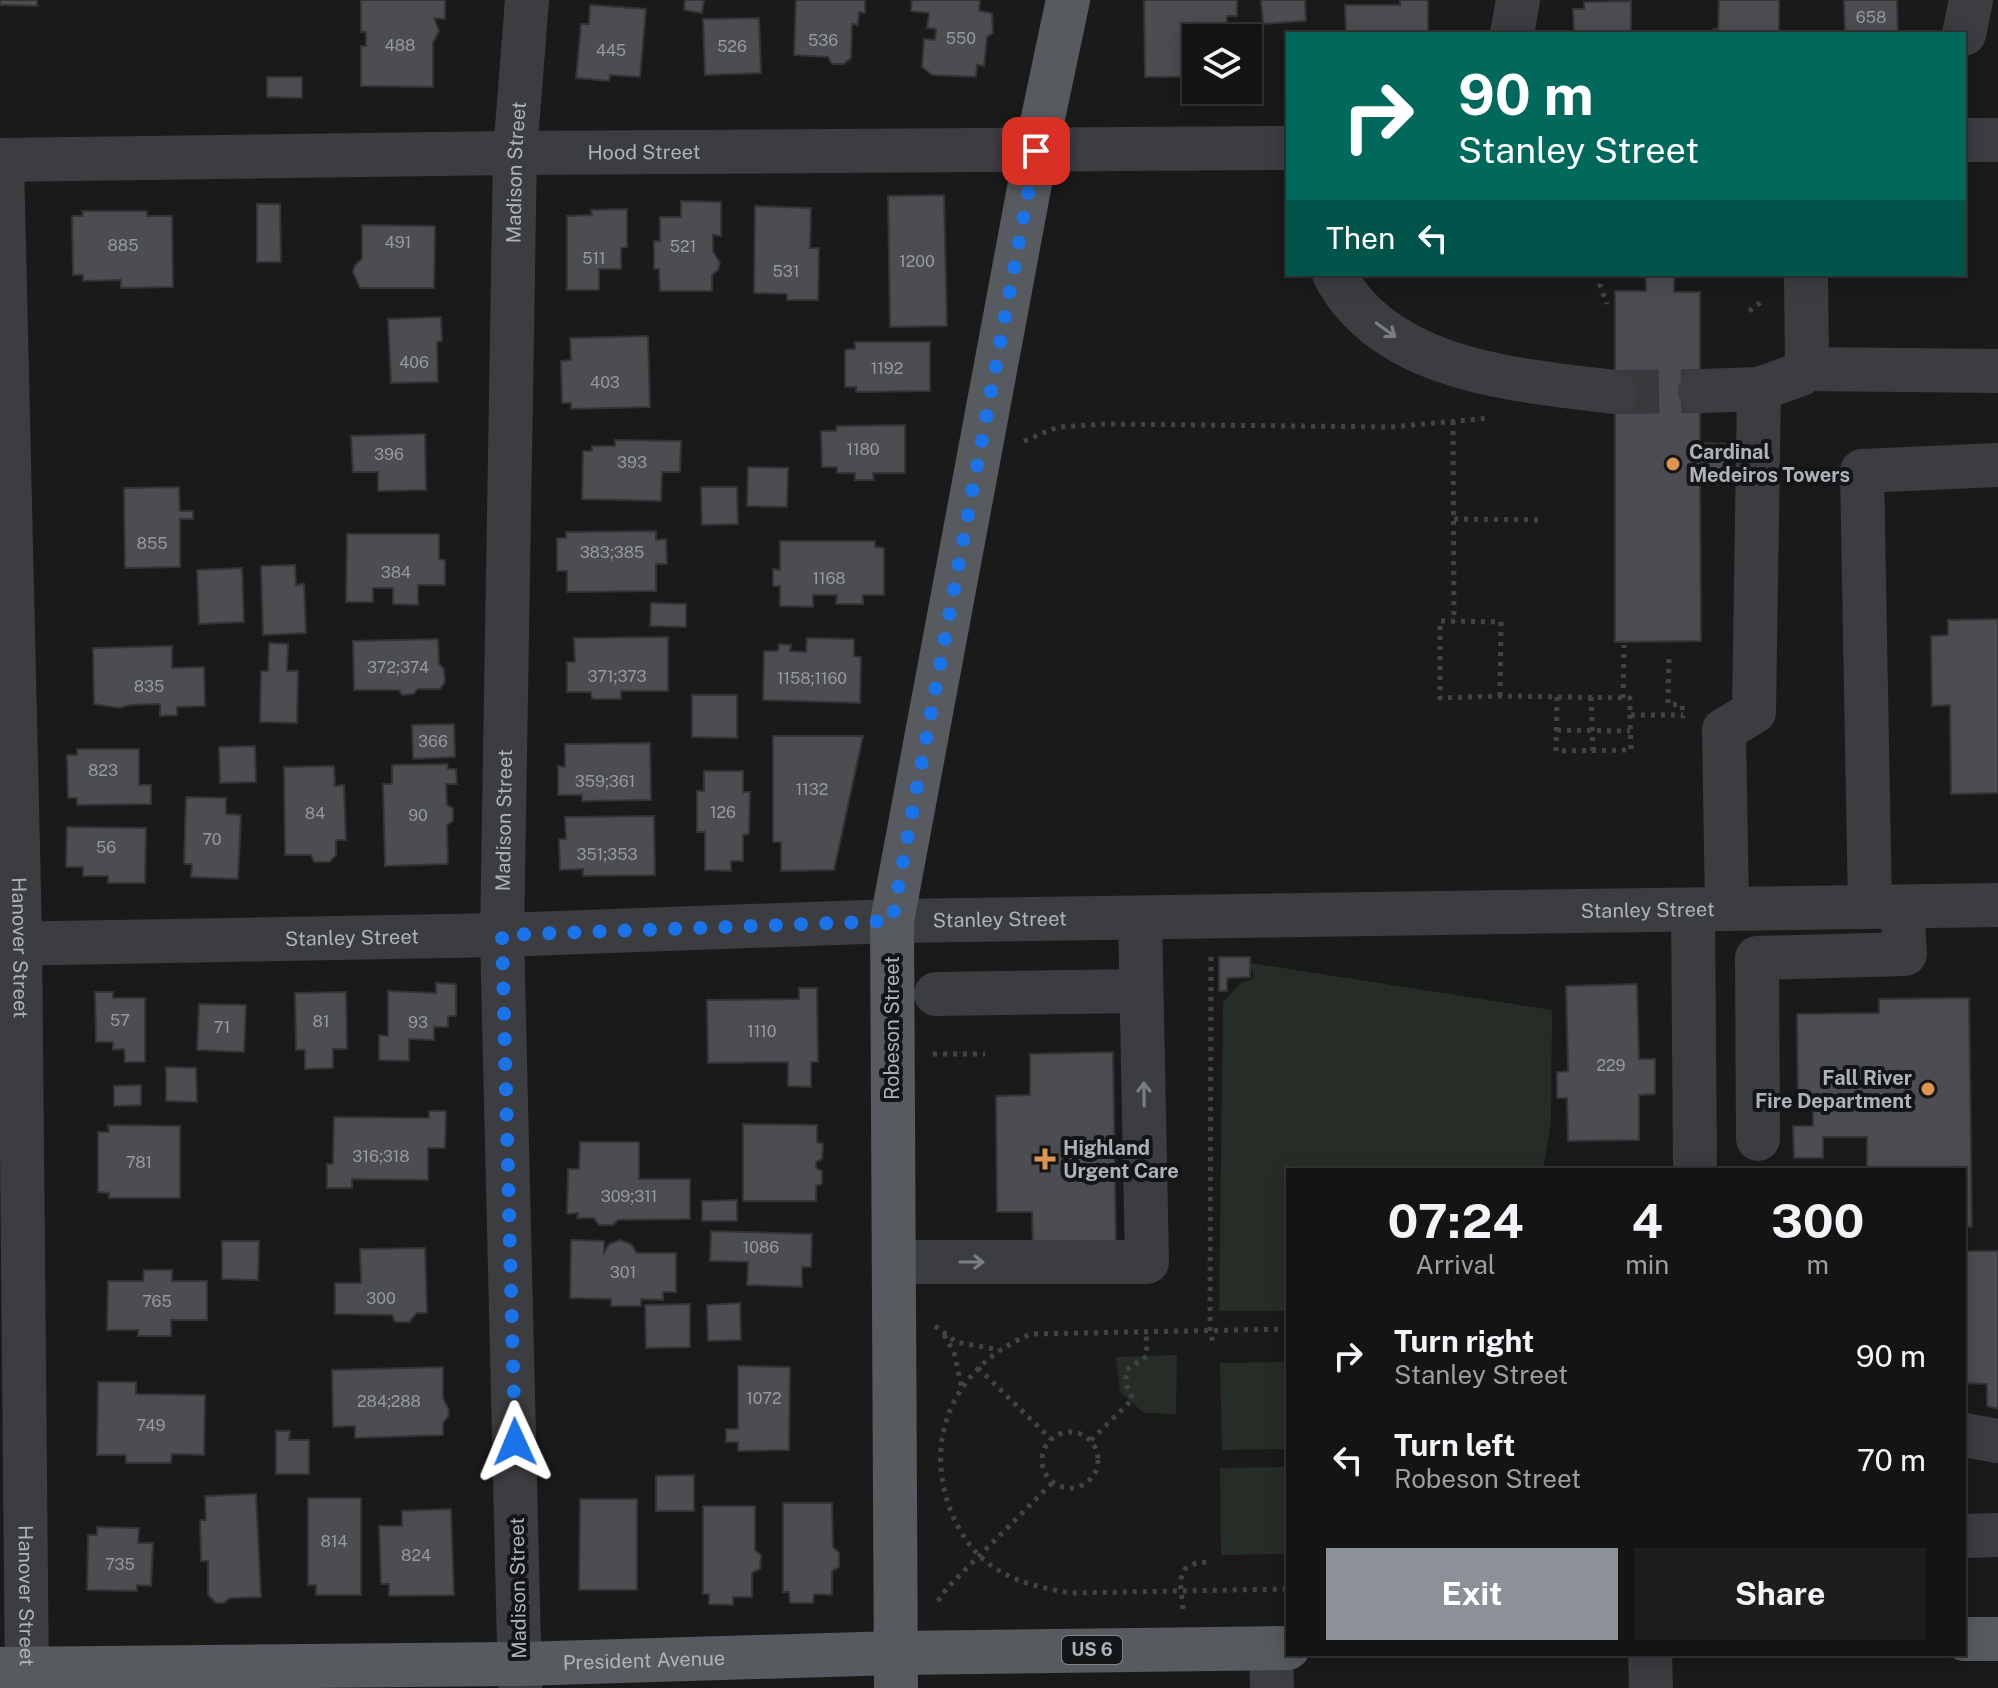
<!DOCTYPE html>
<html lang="en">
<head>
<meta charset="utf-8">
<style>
  body { margin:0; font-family:"Public Sans",sans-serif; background:#1d1d1d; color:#f1f3f6; height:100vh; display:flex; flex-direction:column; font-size:30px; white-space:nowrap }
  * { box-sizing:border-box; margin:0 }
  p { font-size:26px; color:#9d9ea0 }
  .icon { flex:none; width:44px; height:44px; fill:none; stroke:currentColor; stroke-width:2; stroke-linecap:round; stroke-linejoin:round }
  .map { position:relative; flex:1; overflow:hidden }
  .details { position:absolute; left:1286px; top:1168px; width:680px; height:488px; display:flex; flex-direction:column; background:#141414; border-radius:0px; box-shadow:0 4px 20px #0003,0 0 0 2px #333334 }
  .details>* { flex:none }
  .hud { position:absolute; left:1286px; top:32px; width:680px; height:244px; border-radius:0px; box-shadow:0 4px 20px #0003,0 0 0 2px #333334; background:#00695c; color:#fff; overflow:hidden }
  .fabs { position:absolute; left:1182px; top:24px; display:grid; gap:16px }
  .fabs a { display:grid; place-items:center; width:80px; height:80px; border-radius:0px; background:#141414; box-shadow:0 4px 20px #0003,0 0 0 2px #333334; font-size:40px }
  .pin { position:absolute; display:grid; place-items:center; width:68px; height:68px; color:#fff; margin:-34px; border-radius:16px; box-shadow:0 4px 12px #0006 }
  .me { position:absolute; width:88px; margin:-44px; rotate:359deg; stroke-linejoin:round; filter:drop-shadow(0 0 6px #0008) }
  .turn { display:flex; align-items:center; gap:28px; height:168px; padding:0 40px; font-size:36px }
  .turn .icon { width:104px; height:104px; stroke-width:2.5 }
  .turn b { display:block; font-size:56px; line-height:68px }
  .then { display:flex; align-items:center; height:76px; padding:0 40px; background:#0003; gap:16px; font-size:30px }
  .eta { display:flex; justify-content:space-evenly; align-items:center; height:136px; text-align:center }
  .eta b { font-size:48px; font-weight:700; line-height:56px }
  .cta { display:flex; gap:16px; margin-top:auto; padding:16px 40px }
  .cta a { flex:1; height:92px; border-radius:0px; background:#8c9099; color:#fff; font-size:32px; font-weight:700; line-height:92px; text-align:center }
  .cta a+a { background:#1d1d1d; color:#f1f3f6 }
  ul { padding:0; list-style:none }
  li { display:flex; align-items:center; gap:24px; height:104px; padding:0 40px }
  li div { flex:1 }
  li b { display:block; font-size:30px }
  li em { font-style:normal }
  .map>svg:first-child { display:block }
  .green { fill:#262d26 }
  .building { fill:#4c4d50; stroke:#343437; stroke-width:2 }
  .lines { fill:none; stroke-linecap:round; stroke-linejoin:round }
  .minor-tunnel { stroke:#38393b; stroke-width:44; stroke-dasharray:44 22; stroke-linecap:butt }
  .path { stroke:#414447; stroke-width:5; stroke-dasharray:4 6; stroke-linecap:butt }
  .minor { stroke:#3b3d40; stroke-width:44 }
  .major { stroke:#575a5e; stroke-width:44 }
  .oneway { stroke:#7a7e83 }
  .route { stroke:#1a73e8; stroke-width:14; stroke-dasharray:0 25.2 }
  .poi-dot { fill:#dc9450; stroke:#141516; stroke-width:3 }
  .labels { text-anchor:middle; stroke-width:8; stroke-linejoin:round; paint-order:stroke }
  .number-label { font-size:16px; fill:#969a9f }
  .shield { fill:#141516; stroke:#808488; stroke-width:2 }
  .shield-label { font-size:18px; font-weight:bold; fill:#aeb3b9 }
  .street-label { font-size:20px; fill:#aeb3b9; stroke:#141516 }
  .poi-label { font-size:20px; font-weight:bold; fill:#aeb3b9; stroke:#141516; text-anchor:start }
</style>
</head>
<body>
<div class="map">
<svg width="1998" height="1688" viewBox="0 0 1998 1688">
  <rect width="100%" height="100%" fill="#1a1a1b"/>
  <g class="green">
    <polygon points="1250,963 1552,1010 1551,1122 1543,1170 1288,1170 1288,1311 1219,1311 1223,1002 1240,984 1254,978"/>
    <polygon points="1177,1355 1176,1414 1144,1413 1120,1392 1116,1357"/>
    <polygon points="1288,1362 1288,1449 1222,1450 1220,1363"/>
    <polygon points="1288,1467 1288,1554 1221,1555 1220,1468"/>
  </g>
  <g class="building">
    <polygon points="0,0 37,0 37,6 0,5"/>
    <polygon points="361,0 445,0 445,19 434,18 439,31 433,43 433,87 361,86 361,46 366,46 366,32 361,32"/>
    <polygon points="685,0 704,0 702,13 684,10"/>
    <polygon points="796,0 865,0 865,13 859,12 858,25 852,24 851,58 844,64 832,64 828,57 794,55"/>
    <polygon points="912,0 980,0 979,11 992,13 993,33 987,37 984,66 977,65 976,77 932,75 922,67 924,39 935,40 936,29 927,28 929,13 911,11"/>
    <polygon points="1144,0 1237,0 1237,16 1227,16 1227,37 1239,38 1196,38 1196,77 1145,77"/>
    <polygon points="1261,0 1305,0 1306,21 1263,24"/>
    <polygon points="1400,0 1428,0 1428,34 1346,34 1345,5 1400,5"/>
    <polygon points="1719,0 1779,0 1779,34 1713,34 1713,29 1718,29"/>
    <polygon points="1844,0 1897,0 1898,34 1845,34"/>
    <polygon points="1631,1 1631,34 1574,34 1573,9 1584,9 1584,2"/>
    <polygon points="590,5 646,9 640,77 610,75 609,81 576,78 581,24 589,24"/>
    <polygon points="759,18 761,73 705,75 703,19"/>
    <polygon points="267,77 302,77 302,98 267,97"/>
    <polygon points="944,195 947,326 890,327 888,196"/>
    <polygon points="681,201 721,202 721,236 713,235 713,251 720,263 718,270 712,275 712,291 660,291 659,269 654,269 654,241 660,241 660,217 681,217"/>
    <polygon points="257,204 280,204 281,262 257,262"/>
    <polygon points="755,206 811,208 810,248 819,248 818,300 787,300 787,294 754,293"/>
    <polygon points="627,209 627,247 621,248 621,269 599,269 599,290 567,290 567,216 592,215 591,210"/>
    <polygon points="82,211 147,211 147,216 172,216 173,287 121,288 121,280 83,281 83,275 73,275 72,216 83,216"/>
    <polygon points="362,225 435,226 434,288 360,288 353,272 355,265 362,259"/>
    <polygon points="1646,274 1674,274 1674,292 1700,292 1700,443 1731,444 1731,484 1700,485 1701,641 1615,642 1615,291 1646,291"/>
    <polygon points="441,317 442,341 437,342 438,382 391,383 388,319"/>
    <polygon points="648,336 650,407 571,409 571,403 562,403 561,361 571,360 570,338"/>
    <polygon points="855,342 930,342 930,391 856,392 856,387 845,387 845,350 855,349"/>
    <polygon points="905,425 905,473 873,473 874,480 855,480 855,473 837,473 837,467 822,467 821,431 836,431 837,426"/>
    <polygon points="425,434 426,490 378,491 378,472 353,472 351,436"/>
    <polygon points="615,440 681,441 680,472 662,472 661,501 582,499 583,451 592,451 592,446 615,446"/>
    <polygon points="748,467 788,468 787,507 747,506"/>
    <polygon points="179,487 180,511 193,511 193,519 180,519 180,567 125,568 124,488"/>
    <polygon points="701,487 737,487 738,524 702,525"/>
    <polygon points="656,531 656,540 666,539 667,564 656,564 656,591 567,592 567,571 557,571 557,538 566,538 566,532"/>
    <polygon points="347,534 439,534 439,559 445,560 445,585 418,585 418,605 393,604 393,588 373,588 373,602 346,602"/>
    <polygon points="780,541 875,541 875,547 884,548 884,595 863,595 863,604 836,604 837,595 813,595 813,607 780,606 780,586 773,586 773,569 780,570"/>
    <polygon points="295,565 296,585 304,584 306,633 263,635 261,566"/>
    <polygon points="242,568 244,622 199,624 197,570"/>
    <polygon points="651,603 686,604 686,627 650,626"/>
    <polygon points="1998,619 1998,793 1951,794 1950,705 1932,706 1931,636 1948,635 1948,620"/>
    <polygon points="668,637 668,691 621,691 621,699 592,699 591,692 567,692 567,662 575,662 574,638"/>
    <polygon points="807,638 854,639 854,656 861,657 860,703 763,700 764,651 778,651 779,644 791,645 790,651 806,652"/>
    <polygon points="438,639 439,664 444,669 445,682 440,689 418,689 413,694 402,695 399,690 354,690 353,641"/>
    <polygon points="269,643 288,644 287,671 298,671 297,723 260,722 261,671 268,671"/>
    <polygon points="172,646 172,668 204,667 205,706 177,707 177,715 160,716 160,704 130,705 120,708 94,704 93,648"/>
    <polygon points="692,695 737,695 737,738 692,737"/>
    <polygon points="454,724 455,757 413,759 412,725"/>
    <polygon points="773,736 863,736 834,870 781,871 781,842 773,842"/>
    <polygon points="650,743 651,800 582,801 582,795 558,795 558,766 565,767 565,744"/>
    <polygon points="255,746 256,782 220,783 219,747"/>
    <polygon points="77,749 139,749 139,785 151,785 151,804 77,805 77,798 68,798 67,755 77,755"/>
    <polygon points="447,764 448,769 456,769 457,784 446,784 447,805 453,808 453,821 447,825 448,864 385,866 383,784 392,784 392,765"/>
    <polygon points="334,766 335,786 344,785 346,840 336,840 336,855 330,862 314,862 311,855 285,855 284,767"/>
    <polygon points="704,771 743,771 743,792 750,792 749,834 743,835 743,861 731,861 731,871 705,870 705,832 697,832 697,791 704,791"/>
    <polygon points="186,797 226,798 226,814 241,815 238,879 191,877 192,864 184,864"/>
    <polygon points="654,816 655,875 583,876 583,869 560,870 559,839 566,839 565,817"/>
    <polygon points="67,827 146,828 145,883 108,883 108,876 83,876 83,867 66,867"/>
    <polygon points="1219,957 1250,957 1250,977 1227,978 1227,991 1219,991"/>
    <polygon points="436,983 456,984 456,1016 448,1016 448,1027 434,1027 434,1040 409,1039 409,1061 379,1060 379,1035 388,1036 388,991 436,993"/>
    <polygon points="1637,984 1639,1059 1655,1059 1655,1094 1639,1095 1639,1140 1568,1141 1567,1098 1557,1098 1557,1072 1568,1071 1566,986"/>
    <polygon points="799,988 817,988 818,1062 811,1062 811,1087 788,1086 788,1062 708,1063 707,1000 799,999"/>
    <polygon points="95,992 113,992 113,998 145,998 145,1062 125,1062 124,1049 113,1050 113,1042 96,1042"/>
    <polygon points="346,992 347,1049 333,1049 333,1068 305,1069 305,1050 296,1050 295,993"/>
    <polygon points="1969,998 1972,1227 1964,1227 1964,1170 1867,1170 1867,1137 1823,1137 1823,1158 1794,1158 1793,1126 1813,1126 1813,1104 1798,1104 1797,1014 1879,1013 1879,999"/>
    <polygon points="199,1004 246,1005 244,1052 197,1050"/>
    <polygon points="1113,1052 1116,1251 1033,1251 1032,1212 997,1212 996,1096 1030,1095 1030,1054"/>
    <polygon points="166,1067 196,1068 197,1102 166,1101"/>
    <polygon points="141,1085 141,1105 114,1106 114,1086"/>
    <polygon points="429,1111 446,1111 445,1148 428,1148 428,1180 352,1179 352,1188 327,1188 327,1164 333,1164 334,1117 429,1118"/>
    <polygon points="743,1124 817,1125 817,1142 823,1144 822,1159 816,1162 816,1168 822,1171 822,1184 816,1186 816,1201 743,1201"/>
    <polygon points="108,1125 180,1126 180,1198 109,1198 109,1193 98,1192 98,1132 109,1132"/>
    <polygon points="580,1142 639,1142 639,1179 690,1179 690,1219 618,1220 613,1225 599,1225 594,1218 577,1218 578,1213 567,1214 568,1169 579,1169"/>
    <polygon points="737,1200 737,1221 702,1221 702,1201"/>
    <polygon points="711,1231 812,1234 811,1267 802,1267 802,1287 747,1285 748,1262 710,1261"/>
    <polygon points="571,1240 604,1241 604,1253 609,1244 620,1240 631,1244 637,1253 676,1253 676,1292 663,1292 663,1300 641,1299 641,1306 611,1306 611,1299 570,1298"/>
    <polygon points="222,1241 259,1241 258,1280 222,1279"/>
    <polygon points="425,1248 427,1313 417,1313 409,1322 395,1322 392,1315 335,1314 335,1283 361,1283 360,1249"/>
    <polygon points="1964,1251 1998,1251 1998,1409 1987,1406 1987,1384 1964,1383"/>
    <polygon points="144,1270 172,1270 172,1281 207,1281 207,1320 171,1320 171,1336 138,1336 138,1330 107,1330 108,1281 143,1281"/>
    <polygon points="740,1303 741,1340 708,1341 707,1305"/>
    <polygon points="690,1304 690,1347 646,1348 645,1305"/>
    <polygon points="738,1366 790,1367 789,1450 738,1451 738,1442 726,1442 726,1429 738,1429"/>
    <polygon points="443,1367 443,1398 449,1410 448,1417 443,1423 443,1435 355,1438 355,1426 333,1427 332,1370"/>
    <polygon points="98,1382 136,1382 136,1394 205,1395 204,1455 172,1454 171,1463 126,1463 126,1455 97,1455"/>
    <polygon points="276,1431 290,1431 289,1440 309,1440 309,1474 276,1474"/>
    <polygon points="694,1475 694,1511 656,1511 656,1476"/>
    <polygon points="256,1494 261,1597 230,1598 224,1603 216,1603 208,1595 208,1561 201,1561 200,1520 206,1520 205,1496"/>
    <polygon points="308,1498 361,1498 361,1595 316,1595 316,1585 308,1585"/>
    <polygon points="580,1499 637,1499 637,1590 579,1590"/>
    <polygon points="783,1503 832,1503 833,1547 839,1553 839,1567 832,1571 832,1595 814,1594 813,1603 790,1603 789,1592 783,1592"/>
    <polygon points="703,1506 755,1506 755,1550 761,1555 760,1569 752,1573 752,1597 733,1597 733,1605 709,1604 709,1594 703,1594"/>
    <polygon points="451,1509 454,1595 389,1596 389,1584 381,1584 379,1526 402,1526 402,1511"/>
    <polygon points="97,1527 139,1528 138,1543 153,1543 151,1586 137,1585 137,1591 87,1590 88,1535 97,1535"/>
  </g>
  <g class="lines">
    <polyline class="minor-tunnel" points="1615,392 1700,391"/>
    <g class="path">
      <polyline points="1603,274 1600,285 1607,304"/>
      <polyline points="1749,311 1764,300"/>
      <polyline points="1453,421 1454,622"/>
      <polyline points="1024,441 1058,427 1107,424 1391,427 1490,418"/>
      <polyline points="1454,519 1544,520"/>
      <polyline points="1669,659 1668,704 1682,705 1683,718"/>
      <polyline points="1500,696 1501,622 1440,621 1440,698 1500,696 1630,698 1630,715 1683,715"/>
      <polyline points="1557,697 1556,751 1631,750 1630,715"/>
      <polyline points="1591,697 1593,751"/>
      <polyline points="1623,698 1624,645"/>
      <polyline points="1557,730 1630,731"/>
      <polyline points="1211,957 1210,1331 1213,1343"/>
      <polyline points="933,1054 985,1054"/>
      <polyline points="935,1326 956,1342 999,1350"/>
      <path d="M1288,1329l-257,5c-69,28 -106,93 -84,166 8,26 24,53 48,68 22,15 49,20 75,25l218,-4"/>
      <polyline points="944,1335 954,1352 962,1389"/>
      <polyline points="978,1368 1051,1439"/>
      <circle cx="1070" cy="1460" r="28"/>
      <polyline points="1091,1440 1133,1399 1126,1385 1126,1370 1147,1356 1146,1332"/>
      <polyline points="938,1601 947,1588 1053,1482"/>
      <polyline points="1183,1609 1180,1580 1185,1569 1196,1563 1209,1562"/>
    </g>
    <g class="minor">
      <polyline points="1512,34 1518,0"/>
      <polyline points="1964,34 1971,0"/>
      <polyline points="1964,140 1998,140"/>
      <path id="s1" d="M0,160l515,-7 773,-5"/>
      <path id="s2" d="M2,160l18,774 7,754"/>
      <path d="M1334,274c51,98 184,106 281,118"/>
      <polyline points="1807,369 1998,371"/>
      <polyline points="1700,391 1759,389"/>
      <polyline points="1870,907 1862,471 1998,465"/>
      <polyline points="1727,909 1724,730 1754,712 1759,389 1801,374 1807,369 1806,274"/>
      <polyline points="1693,910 1695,1170"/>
      <path id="s3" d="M0,944l502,-9 390,-14 1106,-16"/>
      <polyline points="936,994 1141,991"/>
      <polyline points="1758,1139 1757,958 1905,954 1902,907"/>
      <polyline points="894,1262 1147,1262 1140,918"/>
      <polyline points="1964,1435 1998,1441"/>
      <polyline points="1964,1536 1998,1535"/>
      <polyline points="1271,1648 1272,1688"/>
      <polyline points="1650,1654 1651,1688"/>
      <path id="s4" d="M520,1688l-18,-753 13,-782 12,-153"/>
    </g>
    <g class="major">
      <polyline points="1964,1639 1998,1639"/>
      <path id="s5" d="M0,1669l520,-5 375,-11 393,-5"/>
      <polyline points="896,1688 892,921 1036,151 1068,0"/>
    </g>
  </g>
  <defs><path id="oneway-shaft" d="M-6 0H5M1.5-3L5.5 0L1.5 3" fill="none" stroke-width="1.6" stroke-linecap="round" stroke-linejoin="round" transform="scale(2)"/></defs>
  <g class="oneway">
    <use href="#oneway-shaft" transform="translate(1386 330) rotate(36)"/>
    <use href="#oneway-shaft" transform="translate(1144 1094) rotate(-91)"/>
    <use href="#oneway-shaft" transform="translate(972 1262)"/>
  </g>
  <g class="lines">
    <polyline class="route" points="515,1442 502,935 892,921 1036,151"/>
  </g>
  <g class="poi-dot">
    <circle cx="1673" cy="464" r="8"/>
    <circle cx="1928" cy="1089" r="8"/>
    <path d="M1041 1147h8v8h8v8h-8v8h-8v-8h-8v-8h8z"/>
  </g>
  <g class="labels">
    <g class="number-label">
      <text x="1871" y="23">658</text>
      <text x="961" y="44">550</text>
      <text x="823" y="46">536</text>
      <text x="400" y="51">488</text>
      <text x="732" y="52">526</text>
      <text x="611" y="56">445</text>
      <text x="398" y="248">491</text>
      <text x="123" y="251">885</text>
      <text x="683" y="252">521</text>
      <text x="594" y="264">511</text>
      <text x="917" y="267">1200</text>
      <text x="786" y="277">531</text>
      <text x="414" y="368">406</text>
      <text x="887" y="374">1192</text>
      <text x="605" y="388">403</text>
      <text x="863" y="455">1180</text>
      <text x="389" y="460">396</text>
      <text x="632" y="468">393</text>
      <text x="152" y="549">855</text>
      <text x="612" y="558">383;385</text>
      <text x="396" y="578">384</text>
      <text x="829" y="584">1168</text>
      <text x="398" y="673">372;374</text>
      <text x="617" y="682">371;373</text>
      <text x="812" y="684">1158;1160</text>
      <text x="149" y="692">835</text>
      <text x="433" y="747">366</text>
      <text x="103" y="776">823</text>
      <text x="605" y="787">359;361</text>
      <text x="812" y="795">1132</text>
      <text x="723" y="818">126</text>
      <text x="315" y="819">84</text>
      <text x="418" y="821">90</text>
      <text x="212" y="845">70</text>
      <text x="106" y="853">56</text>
      <text x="607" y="860">351;353</text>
      <text x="120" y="1026">57</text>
      <text x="321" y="1027">81</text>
      <text x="418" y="1028">93</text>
      <text x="222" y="1033">71</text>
      <text x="762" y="1037">1110</text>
      <text x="1611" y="1071">229</text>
      <text x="381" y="1162">316;318</text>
      <text x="139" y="1168">781</text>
      <text x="629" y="1202">309;311</text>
      <text x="761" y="1253">1086</text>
      <text x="623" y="1278">301</text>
      <text x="381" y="1304">300</text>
      <text x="157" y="1307">765</text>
      <text x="764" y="1404">1072</text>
      <text x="389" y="1407">284;288</text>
      <text x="151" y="1431">749</text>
      <text x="334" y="1547">814</text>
      <text x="416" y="1561">824</text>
      <text x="120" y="1570">735</text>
    </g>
    <rect class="shield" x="1062" y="1636" width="60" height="28" rx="6"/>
    <g class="shield-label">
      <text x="1092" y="1656">US 6</text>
    </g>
    <g class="street-label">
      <text dy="7" stroke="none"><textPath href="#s1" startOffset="644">Hood Street</textPath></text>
      <text dy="7" stroke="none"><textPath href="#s4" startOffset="1516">Madison Street</textPath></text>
      <text dy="7" stroke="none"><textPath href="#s4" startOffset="868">Madison Street</textPath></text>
      <text dy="7" stroke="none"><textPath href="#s3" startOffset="1648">Stanley Street</textPath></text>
      <text dy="7" stroke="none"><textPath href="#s3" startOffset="1000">Stanley Street</textPath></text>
      <text dy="7" stroke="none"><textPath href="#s3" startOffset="352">Stanley Street</textPath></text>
      <text dy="7" stroke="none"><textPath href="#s2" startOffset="788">Hanover Street</textPath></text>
      <text transform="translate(892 1028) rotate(-90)" y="7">Robeson Street</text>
      <text transform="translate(518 1588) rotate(-91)" y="7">Madison Street</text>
      <text dy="7" stroke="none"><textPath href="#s2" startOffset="1436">Hanover Street</textPath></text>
      <text dy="7" stroke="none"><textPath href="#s5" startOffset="644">President Avenue</textPath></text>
    </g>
    <g class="poi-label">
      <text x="1689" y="459">Cardinal<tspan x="1689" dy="23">Medeiros Towers</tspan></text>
      <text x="1912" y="1085" text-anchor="end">Fall River<tspan x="1912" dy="23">Fire Department</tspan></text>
      <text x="1063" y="1155">Highland<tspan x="1063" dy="23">Urgent Care</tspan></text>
    </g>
  </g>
</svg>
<div class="fabs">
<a><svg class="icon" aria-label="layers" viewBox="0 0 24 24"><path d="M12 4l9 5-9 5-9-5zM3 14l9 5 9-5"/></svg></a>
</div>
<div class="pin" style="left:1036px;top:151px;background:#d93025"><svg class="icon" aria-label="arrive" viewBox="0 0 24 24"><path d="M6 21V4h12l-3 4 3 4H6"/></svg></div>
<svg class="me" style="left:515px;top:1442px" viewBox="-20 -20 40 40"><path d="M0-17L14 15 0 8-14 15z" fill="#1a73e8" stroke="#fff" stroke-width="4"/></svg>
<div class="hud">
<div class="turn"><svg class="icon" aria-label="right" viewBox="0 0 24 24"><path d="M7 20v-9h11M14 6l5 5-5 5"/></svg><div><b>90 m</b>Stanley Street</div></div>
<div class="then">Then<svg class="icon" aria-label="left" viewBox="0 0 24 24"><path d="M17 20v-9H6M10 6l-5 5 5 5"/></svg></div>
</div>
<section class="details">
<div class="eta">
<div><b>07:24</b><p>Arrival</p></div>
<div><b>4</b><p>min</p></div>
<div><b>300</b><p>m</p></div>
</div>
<ul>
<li><svg class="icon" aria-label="right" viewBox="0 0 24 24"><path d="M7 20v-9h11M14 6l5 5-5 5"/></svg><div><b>Turn right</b><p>Stanley Street</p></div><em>90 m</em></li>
<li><svg class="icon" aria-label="left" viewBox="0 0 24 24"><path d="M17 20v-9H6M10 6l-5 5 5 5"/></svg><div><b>Turn left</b><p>Robeson Street</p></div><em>70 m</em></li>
</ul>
<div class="cta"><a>Exit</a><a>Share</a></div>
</section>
</div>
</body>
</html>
